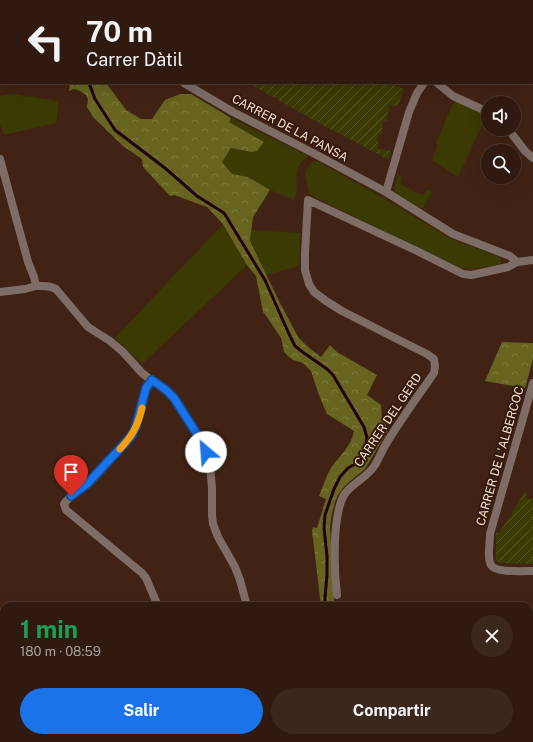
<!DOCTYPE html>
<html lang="es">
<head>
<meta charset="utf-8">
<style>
  body { margin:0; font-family:"Public Sans",sans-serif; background:#3c271d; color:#f1f3f6; height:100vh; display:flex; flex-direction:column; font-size:15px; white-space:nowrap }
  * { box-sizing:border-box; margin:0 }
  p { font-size:13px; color:#a8a19e }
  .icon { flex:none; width:22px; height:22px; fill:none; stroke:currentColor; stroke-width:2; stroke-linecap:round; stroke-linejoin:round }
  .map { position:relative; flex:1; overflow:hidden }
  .details { position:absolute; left:0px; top:602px; width:533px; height:140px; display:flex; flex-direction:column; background:#301a0f; border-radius:12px 12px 0 0; box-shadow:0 4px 16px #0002,0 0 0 1px #4b382f }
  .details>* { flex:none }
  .hud { position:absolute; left:0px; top:0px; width:533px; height:84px; box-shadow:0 4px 16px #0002,0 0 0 1px #4b382f; background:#301a0f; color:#f1f3f6; overflow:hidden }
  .buttons { position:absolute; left:481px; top:96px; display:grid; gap:8px }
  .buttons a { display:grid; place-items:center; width:40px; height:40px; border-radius:50%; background:#301a0f; box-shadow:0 4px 16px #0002,0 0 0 1px #4b382f; font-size:20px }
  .pin { position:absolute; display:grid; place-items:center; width:34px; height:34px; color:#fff; margin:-41px -17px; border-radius:50% 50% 50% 0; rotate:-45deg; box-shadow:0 0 4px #0007 }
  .pin .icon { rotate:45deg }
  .me { position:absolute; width:44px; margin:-22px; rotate:333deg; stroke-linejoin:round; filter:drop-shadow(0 0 3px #0008) }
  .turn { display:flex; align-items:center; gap:14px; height:84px; padding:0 20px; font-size:18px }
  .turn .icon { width:52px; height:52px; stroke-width:2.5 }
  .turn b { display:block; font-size:28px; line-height:34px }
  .round { display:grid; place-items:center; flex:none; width:42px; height:42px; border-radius:21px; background:#3c271d }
  .headline { display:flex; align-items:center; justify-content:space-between; height:68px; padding:0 20px }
  h1 { font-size:24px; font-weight:700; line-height:30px; color:#1e9e55 }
  .primary-button { display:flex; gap:8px; margin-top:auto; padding:8px 20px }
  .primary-button a { flex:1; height:46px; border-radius:24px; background:#1a73e8; color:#fff; font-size:16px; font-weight:700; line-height:46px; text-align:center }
  .primary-button a+a { background:#3c271d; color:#f1f3f6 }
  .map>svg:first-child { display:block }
  .grass { fill:#3b3a02 }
  .forest { fill:url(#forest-crowns) }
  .garden { fill:url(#garden-furrows) }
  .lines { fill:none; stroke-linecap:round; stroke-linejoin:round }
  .stream { stroke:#230115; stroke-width:3 }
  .street { stroke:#7d6d66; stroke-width:8 }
  .route-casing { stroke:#114b97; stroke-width:10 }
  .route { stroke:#1a73e8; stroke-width:7 }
  .slow { stroke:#f59e0b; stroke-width:7 }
  .labels { text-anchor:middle; stroke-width:4; stroke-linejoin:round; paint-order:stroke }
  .street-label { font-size:12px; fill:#f5e2d8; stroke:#35190a }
</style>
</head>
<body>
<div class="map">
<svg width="533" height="742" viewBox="0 0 533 742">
  <defs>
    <pattern id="forest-crowns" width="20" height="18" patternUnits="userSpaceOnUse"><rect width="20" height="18" fill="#66641f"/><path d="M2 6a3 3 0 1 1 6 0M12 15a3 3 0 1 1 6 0" fill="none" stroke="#7c7a3f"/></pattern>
    <pattern id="garden-furrows" width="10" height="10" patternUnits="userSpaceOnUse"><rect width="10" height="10" fill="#3b3a02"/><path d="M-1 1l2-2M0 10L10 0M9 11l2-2" fill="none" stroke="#585626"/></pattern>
  </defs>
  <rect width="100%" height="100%" fill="#402314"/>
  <g class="grass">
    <polygon points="12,94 59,101 56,123 4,135 0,124 0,96 4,95"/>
    <polygon points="455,101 486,116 458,177 432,160 438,144 436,143 452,106"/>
    <path d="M231,118l77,38c-5,4 -10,9 -11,15 -2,9 2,21 -3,29l-24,-10 -22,-13 -16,-3 -10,-12 9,-14 20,4 13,-10 -35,-20z"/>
    <polygon points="314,161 319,162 383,198 451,239 497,256 501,259 501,263 498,265 470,269 461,268 314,197 309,193 305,174 307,169 310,164"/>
    <polygon points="398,175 403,177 400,184 417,193 423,195 428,189 432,192 422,209 395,193 394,189"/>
    <polygon points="222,225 247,265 142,364 128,350 115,338"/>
    <polygon points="251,230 300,233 299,266 266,275 250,241"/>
  </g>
  <g class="forest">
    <path d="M70,83h36l20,27 15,9h11l13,-19 15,-6h11l40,24 -2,4 35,20 -7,9 -6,1 -20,-4 -9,14 10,12 16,3 22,13 -17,27 -3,24 29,60 19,36 10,10 13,10 9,-12 7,7 40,23 -10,20 14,10 1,15 7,9 -24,40 -16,13 -6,6 -5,7 -3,7 -3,11 -2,13 4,75 30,1 -1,4h-42l-9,-75 1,-4 4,1 9,-29 -7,-3c4,-9 7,-20 12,-28 9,-13 20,-21 23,-37l-27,-17 -8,-19 -8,-24 -8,-8 -10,-3 -5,-4 -4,-4 -3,-14 -14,-21 -4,-5 -7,-36 -9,-11 -25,-42 -15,-16 -33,-12 -4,1 -27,-29 -1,-8 -19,-13 -30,-29 -6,-10 1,-8 -2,-4 -6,-4 -6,-2 -5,2z"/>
    <polygon points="502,342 533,343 533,359 525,388 485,381"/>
  </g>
  <g class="garden">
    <polygon points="249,83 388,83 404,89 398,106 389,105 387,121 383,121 381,135 378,135 378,149 391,151 389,160 315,121"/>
    <polygon points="526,490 527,499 533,499 533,564 499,563 496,561 496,533 499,533"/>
  </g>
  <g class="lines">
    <g class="stream">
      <polyline points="78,0 78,1"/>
      <polyline points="89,83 95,99 115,130 165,168 197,196 224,213 265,280 289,334 295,346 304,353 327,369 333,375 364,427 367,438 365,448 362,456 357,463 348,468 340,477 334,489 325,515 324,528 327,556 327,575 325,597 325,606"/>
      <polyline points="315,742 316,738"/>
    </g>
    <g class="street">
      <polyline points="234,0 235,1"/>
      <polyline points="389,0 391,1"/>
      <polyline points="132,1 132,0"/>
      <polyline points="470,1 470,0"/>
      <polyline points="184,83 233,112 315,154 386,192"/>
      <polyline points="424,83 417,93 409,112 386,192 453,234 510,256 517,262 533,260"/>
      <polyline points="437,83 453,96 488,112"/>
      <polyline points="508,129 525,151 533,158"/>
      <path d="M0,159l28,103 6,15 2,9c8,0 13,-1 20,3l32,38 22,14 13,11 19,21 9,7 18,12 14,20 19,30 6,16 2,7 2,23v27l1,9 5,13 17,30 5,13 7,26"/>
      <polyline points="0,292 25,289 36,286"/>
      <path d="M151,380l-5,8 -10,38 -4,9 -6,7c-12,14 -25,29 -38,42 -8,7 -18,11 -24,20l2,6 76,63 4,5 12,28"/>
      <path d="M533,383l-43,151c0,8 -3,25 1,31 4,8 33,6 42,6"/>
      <path d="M337,595c-3,-24 -5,-79 7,-100 8,-12 23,-17 31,-30 4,-7 7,-14 11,-21 15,-25 32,-48 48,-71l1,-7 -1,-7 -7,-5 -36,-18 -49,-25 -16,-10 -12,-9 -5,-8 -4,-14v-17l3,-53 109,51 46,23 8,1 5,-1 32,-7 9,-5"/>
      <polyline points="529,642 533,639"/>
      <polyline points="0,705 4,705"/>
      <polyline points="236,742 237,738"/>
      <polyline points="419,742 424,738"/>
    </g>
  </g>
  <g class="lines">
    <defs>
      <polyline id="route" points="71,496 87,484 126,442 132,435 136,426 146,388 152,380 166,390 174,398 202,442 206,452"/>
    </defs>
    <use href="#route" class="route-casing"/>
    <use href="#route" class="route"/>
    <path class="slow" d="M120,449c12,-13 18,-23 22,-41"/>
  </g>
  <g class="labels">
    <g class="street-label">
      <text transform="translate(290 128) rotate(28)" y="4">CARRER DE LA PANSA</text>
      <text transform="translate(388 420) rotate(-56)" y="4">CARRER DEL GERD</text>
      <text transform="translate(500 456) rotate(-74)" y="4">CARRER DE L'ALBERCOC</text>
    </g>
  </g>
</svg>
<div class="buttons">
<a><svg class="icon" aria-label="sound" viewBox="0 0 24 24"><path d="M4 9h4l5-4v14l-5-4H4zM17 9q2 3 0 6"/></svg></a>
<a><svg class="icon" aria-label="search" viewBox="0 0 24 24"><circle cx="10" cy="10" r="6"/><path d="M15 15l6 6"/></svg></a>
</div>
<div class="pin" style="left:71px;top:496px;background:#d93025"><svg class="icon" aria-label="arrive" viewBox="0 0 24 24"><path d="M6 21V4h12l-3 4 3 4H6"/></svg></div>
<svg class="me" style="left:206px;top:452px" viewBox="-20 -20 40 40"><circle r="19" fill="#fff"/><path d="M0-13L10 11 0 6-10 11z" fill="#1a73e8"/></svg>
<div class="hud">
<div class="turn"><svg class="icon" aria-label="left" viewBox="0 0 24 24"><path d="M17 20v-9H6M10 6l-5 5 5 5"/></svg><div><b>70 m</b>Carrer Dàtil</div></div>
</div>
<section class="details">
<div class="headline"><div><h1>1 min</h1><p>180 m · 08:59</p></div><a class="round"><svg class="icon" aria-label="close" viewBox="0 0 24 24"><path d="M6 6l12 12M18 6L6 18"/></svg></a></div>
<div class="primary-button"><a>Salir</a><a>Compartir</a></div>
</section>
</div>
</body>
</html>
